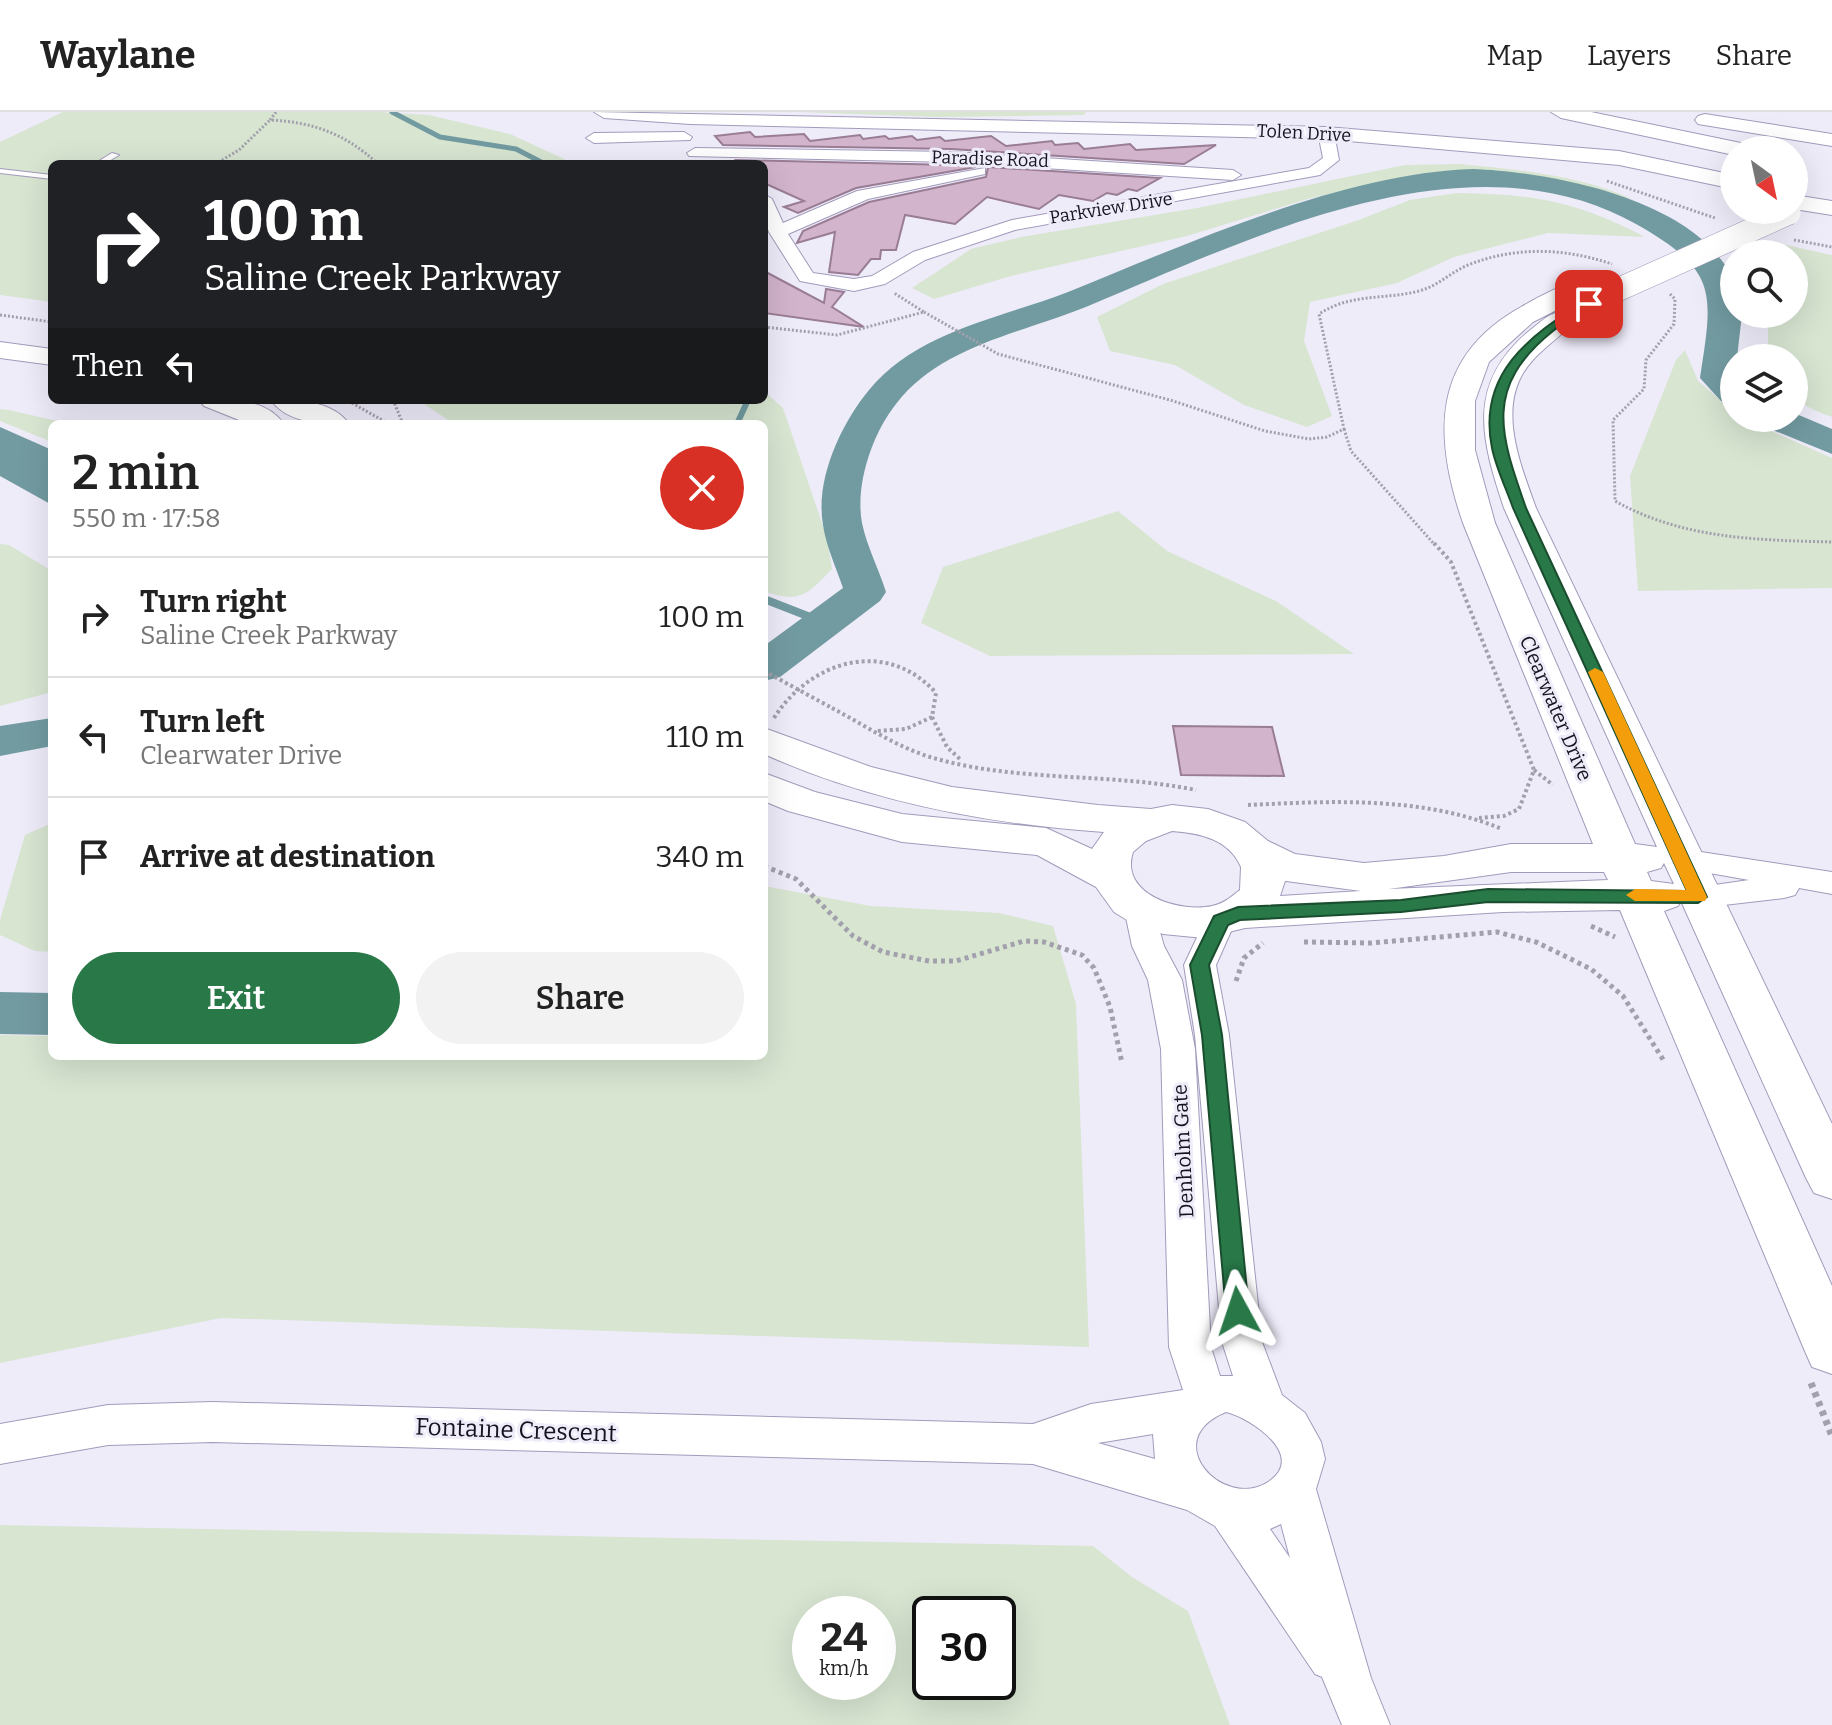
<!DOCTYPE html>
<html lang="en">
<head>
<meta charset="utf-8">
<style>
  body { margin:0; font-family:Bitter,serif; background:#f2f2f2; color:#222; height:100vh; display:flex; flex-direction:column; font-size:30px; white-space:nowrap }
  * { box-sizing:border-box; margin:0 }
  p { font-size:26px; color:#767676 }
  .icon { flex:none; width:44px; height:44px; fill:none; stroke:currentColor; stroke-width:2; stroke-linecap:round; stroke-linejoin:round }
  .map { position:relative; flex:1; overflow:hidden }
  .side { position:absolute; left:48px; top:308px; width:720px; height:640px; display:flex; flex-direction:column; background:#fff; border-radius:12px; box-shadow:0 8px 32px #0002 }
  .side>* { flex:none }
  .guide { position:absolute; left:48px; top:48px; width:720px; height:244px; border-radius:12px; box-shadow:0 8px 32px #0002; background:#202124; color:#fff; overflow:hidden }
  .needle { width:52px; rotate:147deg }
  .buttons { position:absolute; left:1720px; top:24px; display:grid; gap:16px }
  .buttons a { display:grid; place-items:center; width:88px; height:88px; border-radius:50%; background:#fff; box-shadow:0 8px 32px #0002; font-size:40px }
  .speed { position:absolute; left:792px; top:1484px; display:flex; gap:16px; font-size:40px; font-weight:700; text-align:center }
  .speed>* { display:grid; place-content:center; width:104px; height:104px; border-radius:50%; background:#fff; box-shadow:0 8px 32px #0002; line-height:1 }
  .speed small { font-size:20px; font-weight:400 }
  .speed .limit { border:4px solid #111; border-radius:12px; background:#fff; color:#111 }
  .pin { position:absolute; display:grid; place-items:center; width:68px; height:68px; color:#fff; margin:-34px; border-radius:16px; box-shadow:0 4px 12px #0006 }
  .me { position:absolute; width:88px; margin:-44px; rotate:355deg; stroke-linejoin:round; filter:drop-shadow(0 0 6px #0008) }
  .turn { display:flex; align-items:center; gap:28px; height:168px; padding:0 24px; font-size:36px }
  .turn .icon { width:104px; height:104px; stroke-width:2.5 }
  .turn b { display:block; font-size:56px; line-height:68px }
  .then { display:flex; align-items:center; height:76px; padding:0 24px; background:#0003; gap:16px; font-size:30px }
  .round { display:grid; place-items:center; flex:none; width:84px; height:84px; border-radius:42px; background:#f2f2f2 }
  .overview { display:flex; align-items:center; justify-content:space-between; height:136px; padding:0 24px }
  h1 { font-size:48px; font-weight:600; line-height:60px }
  .action { display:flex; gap:16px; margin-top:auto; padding:16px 24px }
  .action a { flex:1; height:92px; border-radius:48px; background:#287848; color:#fff; font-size:32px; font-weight:600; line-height:92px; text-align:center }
  .action a+a { background:#f2f2f2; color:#222 }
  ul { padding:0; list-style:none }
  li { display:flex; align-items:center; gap:24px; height:120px; padding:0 24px; border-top:2px solid #e0e0e0 }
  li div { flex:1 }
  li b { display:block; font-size:30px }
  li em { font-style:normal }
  header { display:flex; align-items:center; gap:48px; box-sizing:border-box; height:112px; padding:0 40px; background:#fff; border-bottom:2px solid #e0e0e0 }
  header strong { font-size:38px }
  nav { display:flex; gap:44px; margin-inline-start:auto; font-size:28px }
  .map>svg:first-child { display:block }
  .green { fill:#d7e5d1; fill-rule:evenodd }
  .water { fill:#729ba1 }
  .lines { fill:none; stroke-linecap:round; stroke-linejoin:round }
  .stream-far2 { stroke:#729ba1; stroke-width:5 }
  .stream-far1 { stroke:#729ba1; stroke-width:6 }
  .stream { stroke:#729ba1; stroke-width:8 }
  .river { fill:#729ba1; fill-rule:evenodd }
  .building { fill:#d2b4cc; stroke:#997d94; stroke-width:2 }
  .lane-casing { stroke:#a29abb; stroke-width:2 }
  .street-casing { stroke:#a29abb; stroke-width:2 }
  .secondary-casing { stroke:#a29abb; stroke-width:2 }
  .highway-casing { stroke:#a29abb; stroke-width:2 }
  .path-far3 { stroke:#a3a0ad; stroke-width:3; stroke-dasharray:2 2; stroke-linecap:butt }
  .path-far2 { stroke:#a3a0ad; stroke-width:4; stroke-dasharray:3 3; stroke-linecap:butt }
  .path-far1 { stroke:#a3a0ad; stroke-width:5; stroke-dasharray:4 4; stroke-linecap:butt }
  .path { stroke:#a3a0ad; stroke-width:7; stroke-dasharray:5 5; stroke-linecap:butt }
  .lane { fill:#fff; fill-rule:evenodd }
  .street { fill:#fff; fill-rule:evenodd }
  .secondary { fill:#fff; fill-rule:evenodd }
  .highway { fill:#fff; fill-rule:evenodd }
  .secondary-bridge-casing { stroke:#a29abb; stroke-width:24; stroke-linecap:butt }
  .path-bridge { stroke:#a3a0ad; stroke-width:4; stroke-dasharray:3 3; stroke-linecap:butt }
  .secondary-bridge { stroke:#fff; stroke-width:23 }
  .route { fill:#287848; stroke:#1a4e2f; stroke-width:2 }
  .slow { fill:#f59e0b }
  .labels { text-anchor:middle; stroke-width:6; stroke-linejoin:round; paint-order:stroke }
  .far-street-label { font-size:18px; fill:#16131f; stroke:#efecfa }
  .street-label { font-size:20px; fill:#16131f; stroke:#efecfa }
  .near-street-label { font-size:24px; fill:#16131f; stroke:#efecfa }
</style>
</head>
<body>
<header>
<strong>Waylane</strong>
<nav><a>Map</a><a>Layers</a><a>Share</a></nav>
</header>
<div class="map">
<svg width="1832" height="1613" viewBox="0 0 1832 1613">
  <rect width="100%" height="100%" fill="#efecfa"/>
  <g class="green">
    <polygon points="63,0 378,0 429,3 510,22 575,52 52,52 52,190 0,183 0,30"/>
    <polygon points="801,0 1086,0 1084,3 936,5"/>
    <path d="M1460,52c58,6 117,10 172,35l-99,-21 -55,-6 -51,1 -116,25 -124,38 -176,40 -77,23 -22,-11 59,-39 50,-12 176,-29 208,-43z"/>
    <path d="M1457,81c76,1 119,8 188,44l-97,-4 -94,24 -57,26 -87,19 -6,39 28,75 -25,11 -63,-22 -69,-40 -65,-14 -13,-34 66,-33 193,-63 54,-21z"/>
    <path d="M1786,133l46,10v162c-40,-14 -38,-19 -38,-59h-26v-44h26v-60h-21z"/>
    <polygon points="1685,238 1698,269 1734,300 1734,306 1742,306 1832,346 1832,476 1638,479 1630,364 1676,248"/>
    <path d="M764,279l19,17 44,130 5,31c-25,26 -32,35 -68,22v-167h-310l-36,-24h346z"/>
    <polygon points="0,297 9,298 70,312 52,312 52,330 0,309"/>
    <polygon points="1118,399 1167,439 1276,489 1354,542 990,544 921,511 943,455"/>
    <polygon points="0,432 9,433 52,459 52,580 0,594"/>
    <polygon points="52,711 52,840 35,839 0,823 0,808 25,723"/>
    <polygon points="764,774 871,794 999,801 1053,814 1076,892 1089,1235 221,1206 0,1251 0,923 52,924 52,944 764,944"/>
    <path d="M0,1413l1093,21 39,31 56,34 42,114h-1230zM810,1502h68v68h-68zM930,1502h68v68h-68z"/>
  </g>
  <polygon class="water" points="0,315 52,338 52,393 0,364"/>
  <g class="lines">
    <polyline class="stream-far2" points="392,0 440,25 516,37 545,52"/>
    <polyline class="stream-far1" points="737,312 747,290 743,288"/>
    <polyline class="stream" points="764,487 823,510"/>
    <g class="river">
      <path d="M1473,57c78,3 221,30 259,108 5,10 2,26 2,37h8l-5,44h-3v46l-13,-3 -21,-23c13,-86 19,-107 -64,-154 -168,-94 -382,13 -543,80 -65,28 -151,40 -197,100 -24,30 -41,81 -34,119 5,24 17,46 24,69l-6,9 -100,76 -16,4v-35l79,-58c-7,-21 -17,-42 -20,-63 -8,-46 18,-101 46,-135 48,-59 132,-72 199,-98 121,-49 275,-119 405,-123z"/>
      <polygon points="1794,301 1832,317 1832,342 1763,314 1758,306 1794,306"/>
      <polygon points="52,606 52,634 0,644 0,614"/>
      <polygon points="0,880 52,881 52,923 0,922"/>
    </g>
  </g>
  <g class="building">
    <polygon points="750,20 755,25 804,22 810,29 860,23 863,27 885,24 889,27 912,24 917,28 940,25 945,29 991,24 1006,34 1052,29 1055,33 1078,31 1084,37 1130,32 1136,38 1216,33 1184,52 951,37 723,33 715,24"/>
    <polygon points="736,48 951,53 976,55 856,76 798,101 784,95 804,89 764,71 764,52 739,52"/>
    <polygon points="988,55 1160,66 1137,79 1128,77 1117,83 1107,81 1093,89 1059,83 1039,97 987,85 955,112 905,103 896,138 881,138 880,147 871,147 858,163 829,160 835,120 797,131 803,119 869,90 986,65"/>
    <polygon points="764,159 824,191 826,177 844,180 832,195 864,215 764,201"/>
    <polygon points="1173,614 1272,615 1284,664 1181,663"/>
  </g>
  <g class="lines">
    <defs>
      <g id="lane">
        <polygon points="112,41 119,43 104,52 94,52"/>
        <polygon points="0,57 52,63 52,67 0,61"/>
      </g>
      <g id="street">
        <polygon points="1326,16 1334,21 1339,48 1320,63 1015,118 925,148 885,172 854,179 800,169 769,120 764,107 764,82 772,87 783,111 857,79 985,56 985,62 868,87 788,122 813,161 854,167 872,164 913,140 1012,108 1309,56 1323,46 1318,21"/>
        <polygon points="684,20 692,25 690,28 594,31 586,26 594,21"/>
        <polygon points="695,36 951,40 1233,58 1241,63 1233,68 951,50 689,44 687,41"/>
        <polygon points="1681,737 1832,760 1832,782 1799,776 1795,783 1784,786 1698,796 1687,793 1682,785 1687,777 1749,768 1670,754 1666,747 1670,740"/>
        <path d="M1140,785l11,3 13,46 18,34 13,69 16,298 9,29h13l-11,-34 -27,-307 -11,-70 25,-53 11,-3 11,3 5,8 -20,45 13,70 33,307 20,53 23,18 16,29 4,17 -9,30 55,189 19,47h-48l-20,-48 -7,-3 -100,-148 -28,-16 -154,-46 -820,-22 -105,3 -108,19v-40l108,-19 105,-3 820,22 58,-20 92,-14 -14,-43 -8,-298 -13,-69 -16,-34 -8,-38 5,-8zM1226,1300c25,6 82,44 42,70 -45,29 -111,-42 -42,-70zM1153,1322l2,25 -57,-16zM1281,1412l9,34 -20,-29z"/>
      </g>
      <g id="secondary">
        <polygon points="594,0 1326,15 1619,39 1734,63 1734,77 1619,53 1326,27 690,12 604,6"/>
        <polygon points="1794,83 1832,89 1832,103 1794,97"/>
        <path d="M1583,167l9,3 4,5 -4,5 -59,30 -44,40 -14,39v49l20,73 140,321 22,3 -153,-339c-23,-69 -38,-124 25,-177 14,-11 25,-23 43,-19l4,6c-11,16 -31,28 -44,43 -38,42 -12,102 4,147l296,616v75l-18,-6 -8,-15 -125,-277 -3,5 -14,5 168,375v88l-20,-7 -8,-18 -184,-439 -117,2 -258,16 -41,10 -41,-4 -33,-12 -16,-10 -18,-25 -59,-32 -135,-13 -114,-31 -24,-10v-28l51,19 87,22 144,14 46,21 12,-17c-117,-8 -233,-30 -340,-78v-26l107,39 81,20 146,18 53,4 21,-4 36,4 37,13 23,19 27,13 69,9 80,-7 67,-12h82l-130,-321c-30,-87 -32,-166 58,-216 19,-11 40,-22 62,-28zM1172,719c28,2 57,8 69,36l-1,23c-9,7 -17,14 -28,16 -32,7 -93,-11 -79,-54l13,-11zM1664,751l10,21 -23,-3 -4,-9 14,-4zM1511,760h93l4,8 -219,9zM1285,769h1l75,10 -81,5z"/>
        <polygon points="0,230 52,237 52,253 0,246"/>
        <path d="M199,288c30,0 66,-3 85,24h-35l-45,-18z"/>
        <path d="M271,288c26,0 61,0 78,24 -26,0 -61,0 -78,-24z"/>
      </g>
      <g id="highway">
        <polygon points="1551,0 1591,0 1741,31 1752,38 1734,38 1734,43 1561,6"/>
        <polygon points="1705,2 1832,22 1832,34 1698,12 1695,8 1698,4"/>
        <polygon points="1794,50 1802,52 1805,66 1794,73"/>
      </g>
    </defs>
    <use href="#lane" class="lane-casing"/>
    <use href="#street" class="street-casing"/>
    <use href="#secondary" class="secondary-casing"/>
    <use href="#highway" class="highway-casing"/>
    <g class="path-far3">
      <path d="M276,0l-6,8c43,2 76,14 108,44"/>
      <polyline points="215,52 239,38 270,8"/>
      <polyline points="1607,69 1715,106"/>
      <polyline points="1794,128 1832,135"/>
      <path d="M1670,182l5,5 -1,25 -28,36 -2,29 -31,31 2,81c68,38 141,39 217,41"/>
      <path d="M924,200l74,42 172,46 95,31 44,8 18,-2 17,-8 -25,-115c32,-21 65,-14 100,-23 19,-5 32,-19 49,-26 48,-19 96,-17 144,-1"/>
      <polyline points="0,203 52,210"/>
      <polyline points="764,215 837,223 924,200 894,181"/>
      <polyline points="393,288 403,312"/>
      <polyline points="352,291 389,312"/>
      <polyline points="1344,317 1351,339 1435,433"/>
    </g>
    <g class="path-far2">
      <polyline points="1434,431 1451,450 1534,658 1519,697 1504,704 1479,706"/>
      <path d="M832,596c32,17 63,38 98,49 87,26 178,15 266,33"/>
      <polyline points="932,605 947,635 962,649"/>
      <path d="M774,606c36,-57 112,-81 162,-25l-4,24 -26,12 -30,2"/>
      <polyline points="1534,658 1553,673"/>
      <path d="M1248,693c85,-4 174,-9 254,24"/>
    </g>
    <g class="path-far1">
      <polyline points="764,754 796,767 853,824 883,840 929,849 956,849 1024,829 1044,830 1082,843 1094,856 1110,895 1122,951"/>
      <polyline points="1591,814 1615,825"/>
      <polyline points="1304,830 1371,831 1497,820 1536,830 1591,857 1623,884 1664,949"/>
      <polyline points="1236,869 1244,846 1263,831"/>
    </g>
    <polyline class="path" points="1811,1271 1832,1324"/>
    <use href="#lane" class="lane"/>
    <use href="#street" class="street"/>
    <use href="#secondary" class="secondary"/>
    <use href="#highway" class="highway"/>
    <defs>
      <polyline id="secondary-bridge" points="1604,184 1789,101"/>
    </defs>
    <use href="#secondary-bridge" class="secondary-bridge-casing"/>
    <polyline class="path-bridge" points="764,559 832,596"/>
    <use href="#secondary-bridge" class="secondary-bridge"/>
  </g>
  <path class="route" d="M1585,189l9,3c-12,11 -29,16 -41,27 -70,56 -53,103 -27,177l181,389 -9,6 -210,-1 -87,10 -161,8 -12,5 -19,40 13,70 27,276 -3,7 -8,3 -8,-3 -4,-7 -24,-276 -12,-70 24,-49 24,-9 163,-7 87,-11 199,2 -174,-383c-7,-20 -17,-40 -21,-60 -15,-74 37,-112 93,-147z"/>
  <polygon class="slow" points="1595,556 1603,560 1707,785 1705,789 1635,789 1626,783 1635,777 1686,778 1588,560"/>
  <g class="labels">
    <g class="far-street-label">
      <text transform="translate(1304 21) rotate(3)" y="6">Tolen Drive</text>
      <text transform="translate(990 47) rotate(2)" y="6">Paradise Road</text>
      <text transform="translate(1111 96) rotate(-9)" y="6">Parkview Drive</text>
    </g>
    <g class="street-label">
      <text transform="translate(1556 596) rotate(67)" y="7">Clearwater Drive</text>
      <text transform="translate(1183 1039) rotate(-93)" y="7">Denholm Gate</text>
    </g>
    <g class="near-street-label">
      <text transform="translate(516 1318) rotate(2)" y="8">Fontaine Crescent</text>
    </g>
  </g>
</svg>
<div class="buttons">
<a><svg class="needle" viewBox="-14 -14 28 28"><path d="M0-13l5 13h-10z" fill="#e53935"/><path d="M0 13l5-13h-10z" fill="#767676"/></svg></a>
<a><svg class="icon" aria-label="search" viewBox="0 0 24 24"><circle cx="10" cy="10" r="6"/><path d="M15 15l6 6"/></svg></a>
<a><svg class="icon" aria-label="layers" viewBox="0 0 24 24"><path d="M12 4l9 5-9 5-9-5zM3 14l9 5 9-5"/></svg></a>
</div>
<div class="speed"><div>24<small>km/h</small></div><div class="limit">30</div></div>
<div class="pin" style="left:1589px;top:192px;background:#d93025"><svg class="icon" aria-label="arrive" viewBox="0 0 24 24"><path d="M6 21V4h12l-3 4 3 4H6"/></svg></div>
<svg class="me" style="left:1238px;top:1199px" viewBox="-20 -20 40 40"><path d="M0-17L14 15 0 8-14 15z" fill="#287848" stroke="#fff" stroke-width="4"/></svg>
<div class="guide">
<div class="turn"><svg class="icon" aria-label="right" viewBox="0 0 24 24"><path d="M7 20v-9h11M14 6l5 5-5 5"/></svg><div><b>100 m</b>Saline Creek Parkway</div></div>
<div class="then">Then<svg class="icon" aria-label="left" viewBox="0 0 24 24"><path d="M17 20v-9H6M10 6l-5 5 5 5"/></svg></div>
</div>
<section class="side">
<div class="overview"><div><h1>2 min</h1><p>550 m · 17:58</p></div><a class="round" style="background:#d93025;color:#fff"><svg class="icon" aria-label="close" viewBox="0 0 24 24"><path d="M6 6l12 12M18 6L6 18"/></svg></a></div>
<ul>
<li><svg class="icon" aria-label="right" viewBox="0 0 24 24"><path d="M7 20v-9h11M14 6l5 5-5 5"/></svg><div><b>Turn right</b><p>Saline Creek Parkway</p></div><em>100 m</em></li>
<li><svg class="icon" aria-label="left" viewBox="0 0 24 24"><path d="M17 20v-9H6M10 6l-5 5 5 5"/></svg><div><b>Turn left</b><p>Clearwater Drive</p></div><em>110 m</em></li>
<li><svg class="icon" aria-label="arrive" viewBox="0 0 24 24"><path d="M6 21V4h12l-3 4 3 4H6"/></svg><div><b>Arrive at destination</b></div><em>340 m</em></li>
</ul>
<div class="action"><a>Exit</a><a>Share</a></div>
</section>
</div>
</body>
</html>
